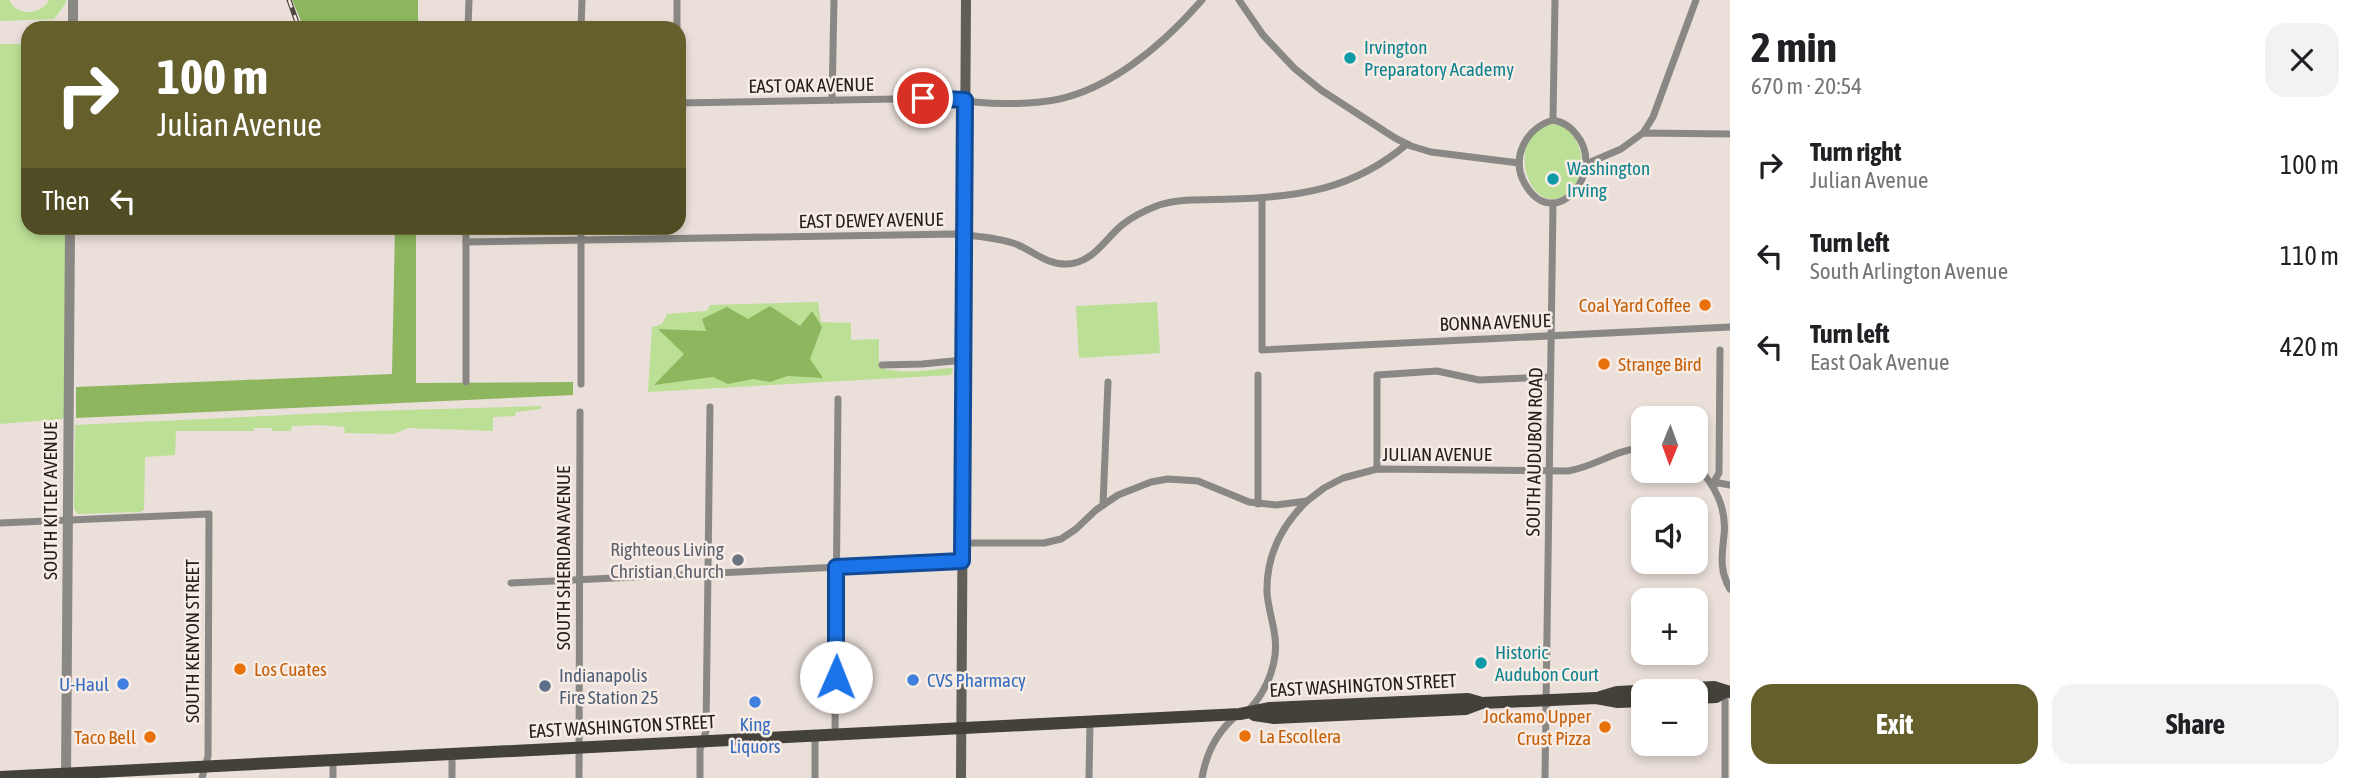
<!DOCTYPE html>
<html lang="en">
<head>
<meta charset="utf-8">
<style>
  body { margin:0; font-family:"Asap Condensed",sans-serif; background:#f2f2f2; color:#202124; height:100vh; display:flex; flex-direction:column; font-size:26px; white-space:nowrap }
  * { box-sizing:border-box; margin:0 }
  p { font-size:23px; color:#757577 }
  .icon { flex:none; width:38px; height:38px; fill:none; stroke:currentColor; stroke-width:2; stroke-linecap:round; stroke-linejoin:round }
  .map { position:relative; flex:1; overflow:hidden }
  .drawer { display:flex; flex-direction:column; background:#fff; width:630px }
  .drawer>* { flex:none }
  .guide { position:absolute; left:21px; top:21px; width:665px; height:214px; border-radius:21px; box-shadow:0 4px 10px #0003; background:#655f2c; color:#fff; overflow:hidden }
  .needle { width:46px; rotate:181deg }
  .tools { position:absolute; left:1631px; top:406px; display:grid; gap:14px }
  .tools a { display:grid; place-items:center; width:77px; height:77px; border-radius:14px; background:#fff; box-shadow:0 4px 10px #0003; font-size:35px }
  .pin { position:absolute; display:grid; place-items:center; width:60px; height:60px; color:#fff; margin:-30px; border:4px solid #fff; border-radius:50%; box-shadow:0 2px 7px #0007 }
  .me { position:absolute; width:77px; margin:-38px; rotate:1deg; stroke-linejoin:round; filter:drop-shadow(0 0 5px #0008) }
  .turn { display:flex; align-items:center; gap:24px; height:147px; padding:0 21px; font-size:32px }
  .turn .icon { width:91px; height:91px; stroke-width:2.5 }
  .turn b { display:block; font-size:49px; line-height:60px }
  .then { display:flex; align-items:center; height:66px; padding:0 21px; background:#0003; gap:14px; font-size:26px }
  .round { display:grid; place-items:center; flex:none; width:74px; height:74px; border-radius:21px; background:#f2f2f2 }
  .overview { display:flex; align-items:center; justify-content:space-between; height:119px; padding:0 21px }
  h1 { font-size:42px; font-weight:700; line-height:52px }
  .cta { display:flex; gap:14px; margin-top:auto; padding:14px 21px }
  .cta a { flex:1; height:80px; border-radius:21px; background:#655f2c; color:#fff; font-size:28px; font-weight:700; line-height:80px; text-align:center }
  .cta a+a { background:#f2f2f2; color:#202124 }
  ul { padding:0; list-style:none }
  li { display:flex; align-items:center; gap:21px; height:91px; padding:0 21px }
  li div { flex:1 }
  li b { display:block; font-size:26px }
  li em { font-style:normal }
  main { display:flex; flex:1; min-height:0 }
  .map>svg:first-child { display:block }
  .green { fill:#bbe095 }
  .forest { fill:#8db65f }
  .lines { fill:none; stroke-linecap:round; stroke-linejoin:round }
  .minor { stroke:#8a8884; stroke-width:7 }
  .tertiary { stroke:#8a8884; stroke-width:10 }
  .secondary { stroke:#615e58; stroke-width:10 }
  .primary { stroke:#44413a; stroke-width:12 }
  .rail-casing { stroke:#4b4643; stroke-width:5 }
  .rail { stroke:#f8ece6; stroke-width:2.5; stroke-dasharray:8; stroke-linecap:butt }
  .route-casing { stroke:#114b97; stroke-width:18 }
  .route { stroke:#1a73e8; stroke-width:12 }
  .culture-dot { fill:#0f9aa8; stroke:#f8ece6; stroke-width:2.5 }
  .food-dot { fill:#e8710a; stroke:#f8ece6; stroke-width:2.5 }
  .worship-dot { fill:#6b7280; stroke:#f8ece6; stroke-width:2.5 }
  .shop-dot { fill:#3f7fe0; stroke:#f8ece6; stroke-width:2.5 }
  .service-dot { fill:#5c6f8a; stroke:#f8ece6; stroke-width:2.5 }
  .labels { text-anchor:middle; stroke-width:5; stroke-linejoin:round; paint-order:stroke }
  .culture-label { font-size:19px; fill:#0d838f; stroke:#f8ece6; text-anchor:start }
  .street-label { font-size:19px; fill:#24201e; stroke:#f8ece6 }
  .food-label { font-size:19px; fill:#c56008; stroke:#f8ece6; text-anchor:end }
  .worship-label { font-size:19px; fill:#5b616d; stroke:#f8ece6; text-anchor:end }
  .service-label { font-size:19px; fill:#4e5e75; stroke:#f8ece6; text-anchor:start }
  .shop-label { font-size:19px; fill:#366cbe; stroke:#f8ece6; text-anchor:start }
</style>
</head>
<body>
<main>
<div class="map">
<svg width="1730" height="778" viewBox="0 0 1730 778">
  <rect width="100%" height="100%" fill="#eadfd9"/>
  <g class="green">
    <path d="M0,0h9c7,16 32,16 40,0h17v3l-12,16 -54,2z"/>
    <polygon points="0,44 28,44 28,228 65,228 65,415 62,419 0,424"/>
    <path d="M1549,124c20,-1 31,18 33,36 0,11 -4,22 -12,30 -34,37 -71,-48 -21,-66z"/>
    <path d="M818,302l3,20 30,1v17l28,-1v28c28,9 46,2 74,1l-2,7 -303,17 4,-65 10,-3 5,-10 40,-3 3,-6z"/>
    <polygon points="1157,302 1160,353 1079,358 1076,306"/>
    <polygon points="541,406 541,409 516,412 515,416 493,417 493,431 408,428 394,434 345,433 344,427 320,425 292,426 291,431 272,431 271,428 254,428 254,431 176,431 175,455 145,457 144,510 140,512 78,514 74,509 75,425 370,411"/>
  </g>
  <g class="forest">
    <polygon points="292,0 418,0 418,28 304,28"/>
    <polygon points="395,228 416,228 416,383 573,382 573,395 76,418 76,387 392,374"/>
    <polygon points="770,306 800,326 812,311 822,327 810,359 823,378 788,376 770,382 753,379 728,384 713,377 654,385 684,354 658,329 706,331 702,319 727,307 748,319"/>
  </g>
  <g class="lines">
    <g class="minor">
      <polyline points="677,0 677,28"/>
      <polyline points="1239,0 1263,35 1294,68 1321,90 1395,138 1411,146 1431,152 1519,163"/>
      <polyline points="468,28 469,0"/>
      <polyline points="581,28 582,0"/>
      <polyline points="832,100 834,0"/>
      <path d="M679,103l269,-5c10,0 18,3 27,4 21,2 44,2 65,0 63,-5 122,-56 162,-102"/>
      <path d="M1553,120c10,2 17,6 23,14 32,38 -22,101 -51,50 -15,-26 1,-56 28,-64z"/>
      <polyline points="1553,120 1555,0"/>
      <polyline points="1643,133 1653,117 1696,0"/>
      <polyline points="1586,164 1621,149 1643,133 1730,134"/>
      <polyline points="1262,198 1262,350 1730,327"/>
      <path d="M466,242l489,-8c19,2 39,3 58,9 18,6 33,22 54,21 26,-1 37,-24 55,-39 11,-9 24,-15 37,-20 23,-7 50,-5 74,-6 67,-2 121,-10 174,-55"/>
      <polyline points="882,365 922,364 964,360"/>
      <polyline points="466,382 466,228"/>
      <polyline points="581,384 581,228"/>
      <path d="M1696,466c19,18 31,43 28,69 -2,20 -5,35 6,54"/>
      <polyline points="1377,469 1377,375 1437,371 1479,380 1550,377"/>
      <polyline points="1712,485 1719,473 1720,350"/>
      <polyline points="1713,485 1719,483 1730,485"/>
      <polyline points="1258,504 1258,375"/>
      <polyline points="1103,505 1108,382"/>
      <polyline points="0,523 209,514 208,756 202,778"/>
      <path d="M963,543h81l17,-4 15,-10 20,-19 22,-15 33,-13 17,-3 30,2 51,21 27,3 31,-4 17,-13 19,-10 34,-9 191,2c27,-4 48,-22 75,-23"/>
      <polyline points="511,583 963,561"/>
      <path d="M1248,711c20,-21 32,-52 26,-80 -2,-13 -6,-25 -7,-38 -1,-37 14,-67 40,-92"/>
      <polyline points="835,734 838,399"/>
      <polyline points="333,778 333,760"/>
      <polyline points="452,778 452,754"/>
      <polyline points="579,778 580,412"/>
      <polyline points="700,778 700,750 706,731 710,407"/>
      <polyline points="815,778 815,735"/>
      <polyline points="1089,778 1090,722"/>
      <path d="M1202,778c4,-24 15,-46 34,-62"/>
      <polyline points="1545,778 1553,204"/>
      <polyline points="1725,778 1725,692"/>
    </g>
    <g class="tertiary">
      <polyline points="73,28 73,0"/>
      <polyline points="66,778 70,228"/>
    </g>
    <polyline class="secondary" points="961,778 966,0"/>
    <g class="primary">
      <polyline points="1600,697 1617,692 1714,687 1730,692"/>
      <polyline points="1696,698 1716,697 1725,692"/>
      <polyline points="1254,715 1274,718 1466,709 1482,703 1596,698 1618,702 1643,701"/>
      <polyline points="0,777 1240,714 1270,708 1468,699 1482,703"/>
    </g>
    <defs>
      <polyline id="rail" points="289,0 299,28"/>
    </defs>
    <use href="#rail" class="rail-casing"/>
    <use href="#rail" class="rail"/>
  </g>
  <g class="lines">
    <defs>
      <polyline id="route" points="836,677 836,567 962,561 965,100 923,98"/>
    </defs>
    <use href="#route" class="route-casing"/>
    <use href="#route" class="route"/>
  </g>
  <g class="culture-dot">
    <circle cx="1350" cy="58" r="7"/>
    <circle cx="1553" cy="179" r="7"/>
    <circle cx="1481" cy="663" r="7"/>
  </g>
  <g class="food-dot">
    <circle cx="1705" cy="305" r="7"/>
    <circle cx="1604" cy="364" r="7"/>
    <circle cx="240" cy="669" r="7"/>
    <circle cx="1605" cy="727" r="7"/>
    <circle cx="1245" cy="736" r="7"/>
    <circle cx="150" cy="737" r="7"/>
  </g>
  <circle class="worship-dot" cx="738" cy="560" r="7"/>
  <g class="shop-dot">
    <circle cx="913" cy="680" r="7"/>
    <circle cx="123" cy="684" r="7"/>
    <circle cx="755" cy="702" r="7"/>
  </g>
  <circle class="service-dot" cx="545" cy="686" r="7"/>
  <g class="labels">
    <g class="culture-label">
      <text x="1364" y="54">Irvington<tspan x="1364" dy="22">Preparatory Academy</tspan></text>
      <text x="1567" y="175">Washington<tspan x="1567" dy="22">Irving</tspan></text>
      <text x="1495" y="659">Historic<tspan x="1495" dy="22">Audubon Court</tspan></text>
    </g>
    <g class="street-label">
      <text transform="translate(811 85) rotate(-1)" y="7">EAST OAK AVENUE</text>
      <text transform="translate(871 220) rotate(-1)" y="7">EAST DEWEY AVENUE</text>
      <text transform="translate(1495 322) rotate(-2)" y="7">BONNA AVENUE</text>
      <text transform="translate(1534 452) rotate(-89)" y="7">SOUTH AUDUBON ROAD</text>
      <text x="1437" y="461">JULIAN AVENUE</text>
      <text transform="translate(50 501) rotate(-90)" y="7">SOUTH KITLEY AVENUE</text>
      <text transform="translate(563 558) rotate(-90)" y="7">SOUTH SHERIDAN AVENUE</text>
      <text transform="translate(192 641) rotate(-90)" y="7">SOUTH KENYON STREET</text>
      <text transform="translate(1363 685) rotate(-3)" y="7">EAST WASHINGTON STREET</text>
      <text transform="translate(622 726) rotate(-3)" y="7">EAST WASHINGTON STREET</text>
    </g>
    <g class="food-label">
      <text x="1691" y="312">Coal Yard Coffee</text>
      <text x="1618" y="371" text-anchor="start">Strange Bird</text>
      <text x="254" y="676" text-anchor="start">Los Cuates</text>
      <text x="1591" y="723">Jockamo Upper<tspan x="1591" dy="22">Crust Pizza</tspan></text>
      <text x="1259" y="743" text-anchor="start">La Escollera</text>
      <text x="136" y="744">Taco Bell</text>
    </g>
    <g class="worship-label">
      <text x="724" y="556">Righteous Living<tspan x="724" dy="22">Christian Church</tspan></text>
    </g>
    <g class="service-label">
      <text x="559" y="682">Indianapolis<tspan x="559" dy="22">Fire Station 25</tspan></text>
    </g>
    <g class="shop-label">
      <text x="927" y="687">CVS Pharmacy</text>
      <text x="109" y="691" text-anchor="end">U-Haul</text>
      <text x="755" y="731" text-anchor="middle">King<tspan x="755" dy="22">Liquors</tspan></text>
    </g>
  </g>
</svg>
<div class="tools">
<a><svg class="needle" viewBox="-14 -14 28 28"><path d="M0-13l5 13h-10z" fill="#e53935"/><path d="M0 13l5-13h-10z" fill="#757577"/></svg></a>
<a><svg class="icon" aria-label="sound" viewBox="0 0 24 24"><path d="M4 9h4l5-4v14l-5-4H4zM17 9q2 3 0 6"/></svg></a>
<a>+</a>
<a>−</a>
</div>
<div class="pin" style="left:923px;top:98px;background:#d93025"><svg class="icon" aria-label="arrive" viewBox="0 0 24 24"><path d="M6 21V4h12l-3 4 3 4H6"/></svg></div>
<svg class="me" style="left:836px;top:677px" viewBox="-20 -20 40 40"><circle r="19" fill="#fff"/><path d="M0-13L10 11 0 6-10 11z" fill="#1a73e8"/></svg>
<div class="guide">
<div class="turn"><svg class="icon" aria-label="right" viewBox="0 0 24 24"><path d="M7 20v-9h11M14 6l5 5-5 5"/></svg><div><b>100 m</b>Julian Avenue</div></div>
<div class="then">Then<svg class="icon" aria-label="left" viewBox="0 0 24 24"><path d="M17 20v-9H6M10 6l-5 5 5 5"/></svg></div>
</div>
</div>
<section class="drawer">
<div class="overview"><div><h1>2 min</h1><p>670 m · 20:54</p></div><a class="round"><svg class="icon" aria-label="close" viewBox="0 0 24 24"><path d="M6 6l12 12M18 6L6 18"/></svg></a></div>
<ul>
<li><svg class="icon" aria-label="right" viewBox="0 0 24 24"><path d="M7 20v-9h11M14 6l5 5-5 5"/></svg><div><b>Turn right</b><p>Julian Avenue</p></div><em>100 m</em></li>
<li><svg class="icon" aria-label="left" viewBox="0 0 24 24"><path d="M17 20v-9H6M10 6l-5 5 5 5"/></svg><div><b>Turn left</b><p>South Arlington Avenue</p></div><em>110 m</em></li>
<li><svg class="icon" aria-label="left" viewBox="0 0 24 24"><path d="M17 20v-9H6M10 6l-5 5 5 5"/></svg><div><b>Turn left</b><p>East Oak Avenue</p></div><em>420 m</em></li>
</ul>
<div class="cta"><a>Exit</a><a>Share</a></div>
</section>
</main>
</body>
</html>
